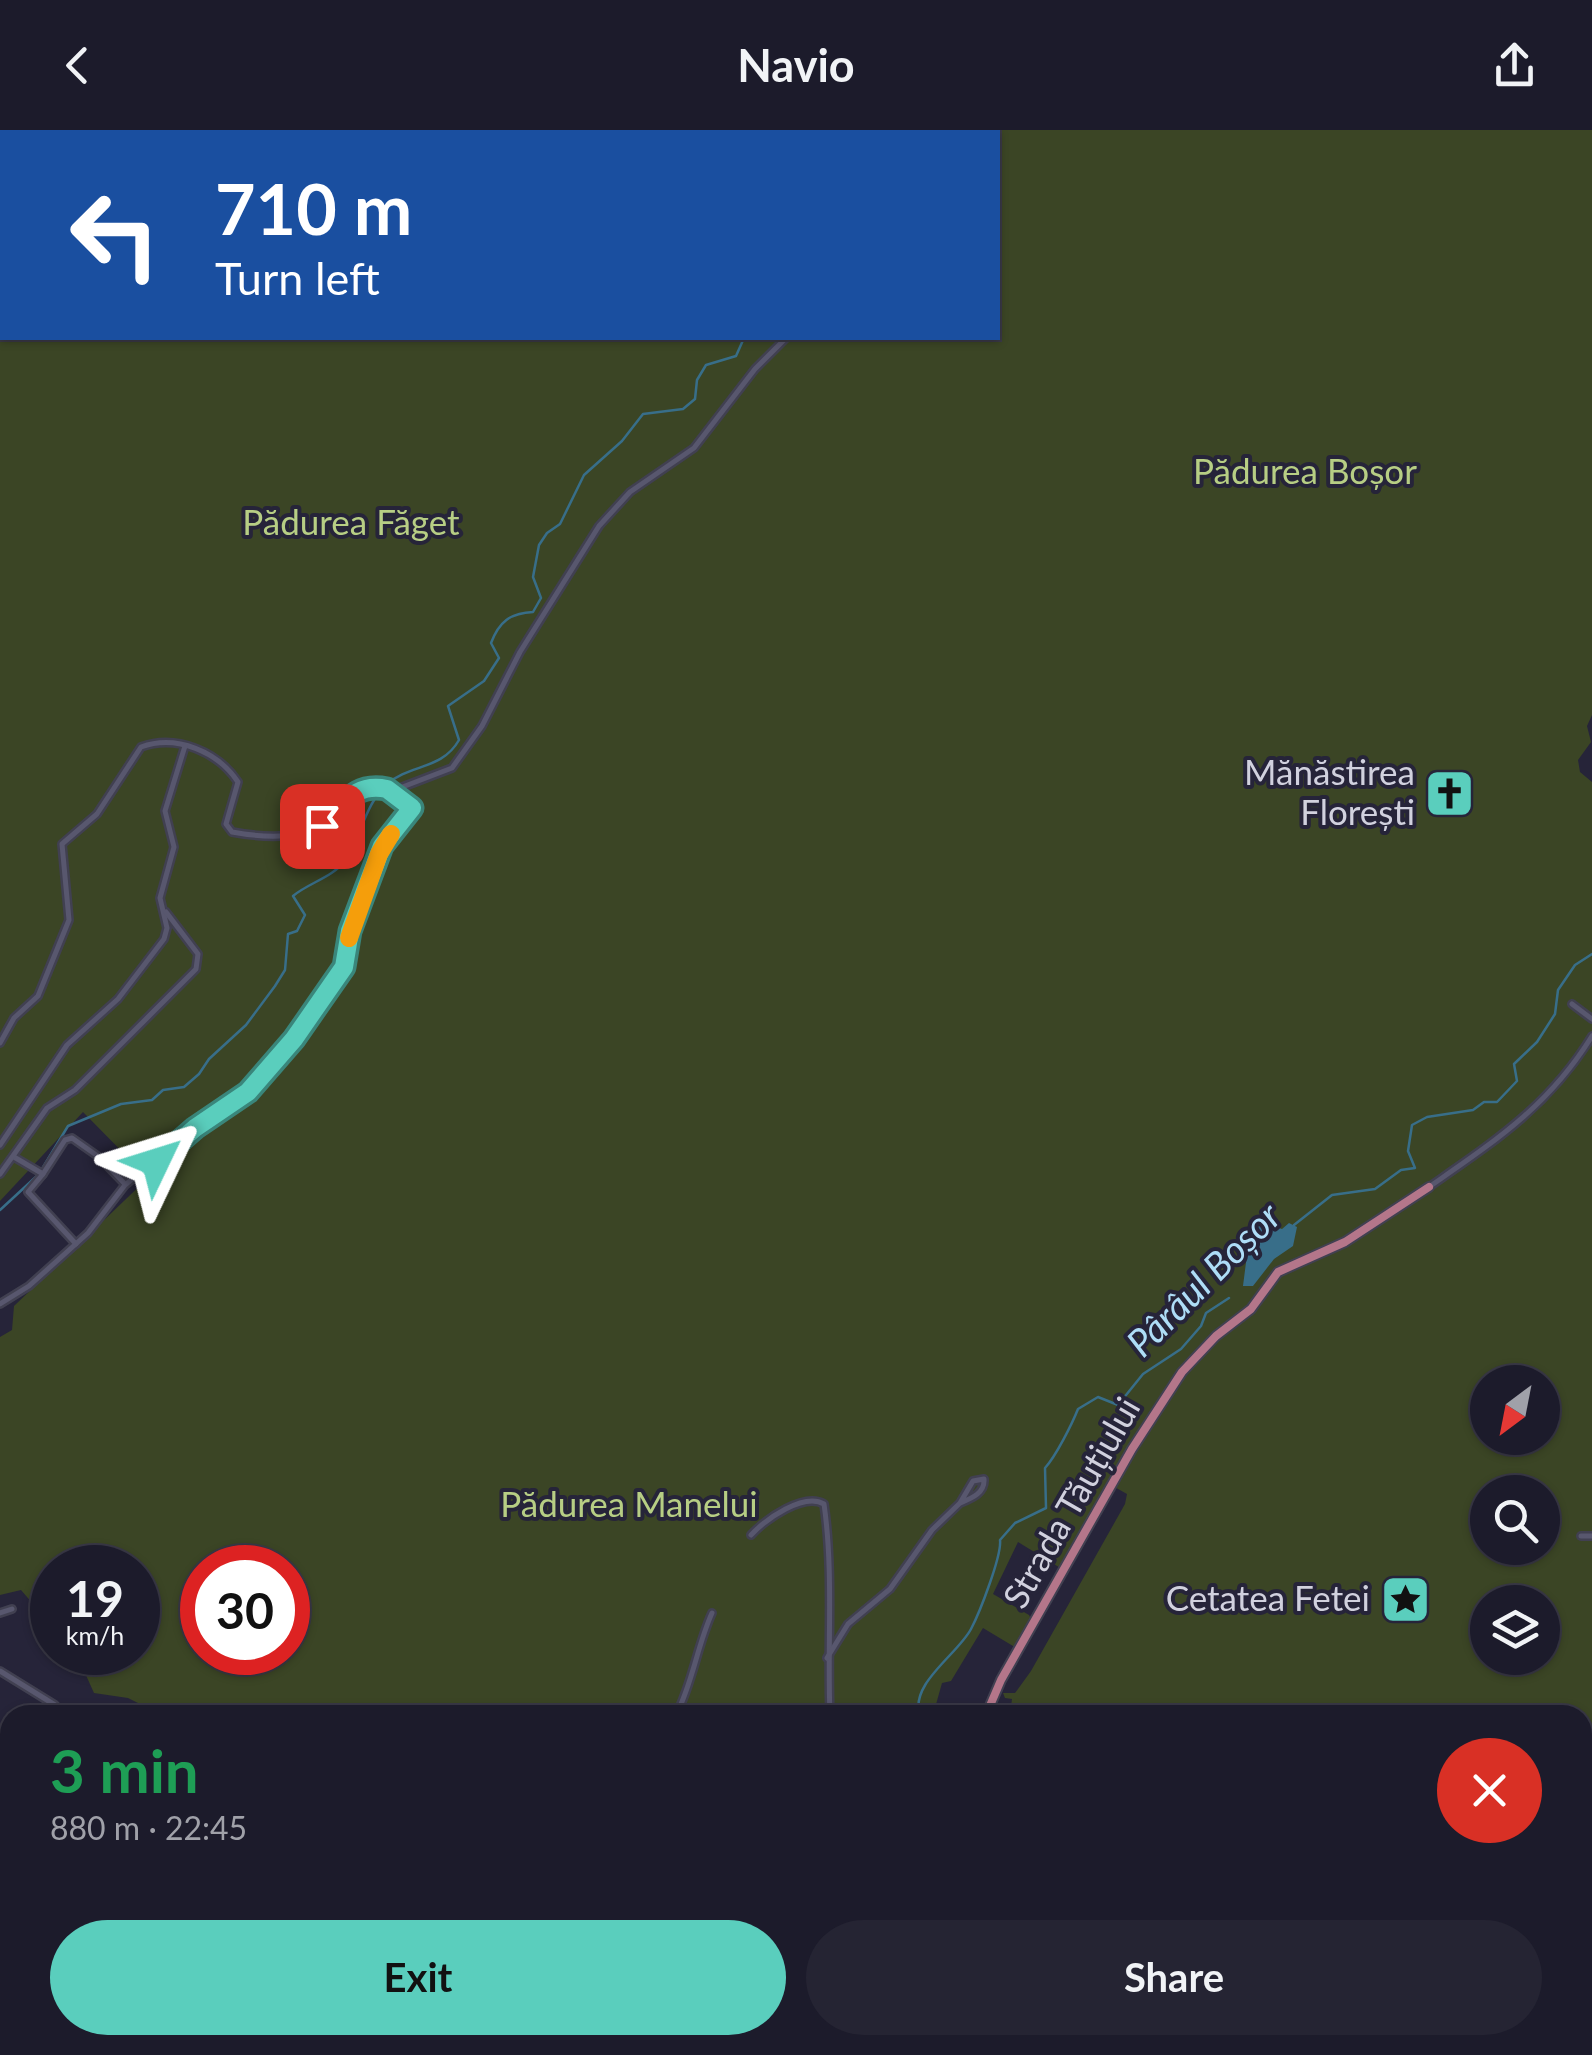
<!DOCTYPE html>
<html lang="en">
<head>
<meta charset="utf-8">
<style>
  body { margin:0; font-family:Lato,sans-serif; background:#252433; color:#f1f3f6; height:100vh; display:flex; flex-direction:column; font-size:38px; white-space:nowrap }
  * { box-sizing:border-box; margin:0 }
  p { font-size:32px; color:#a0a1a9 }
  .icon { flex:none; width:55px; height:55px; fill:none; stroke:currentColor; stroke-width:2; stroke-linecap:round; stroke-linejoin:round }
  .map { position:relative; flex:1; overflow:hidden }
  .side { position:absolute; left:0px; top:1575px; width:1592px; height:350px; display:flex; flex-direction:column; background:#1c1b2b; border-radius:30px 30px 0 0; box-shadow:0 2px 8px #0004,0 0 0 2px #3a3947 }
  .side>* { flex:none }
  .top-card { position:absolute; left:0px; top:0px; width:1000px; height:210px; box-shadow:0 2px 8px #0004,0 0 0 2px #3a3947; background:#1a4fa0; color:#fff; overflow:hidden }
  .needle { width:65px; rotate:212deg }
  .controls { position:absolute; left:1470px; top:1235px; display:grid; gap:20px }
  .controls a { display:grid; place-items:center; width:90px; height:90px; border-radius:50%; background:#1c1b2b; box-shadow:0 2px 8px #0004,0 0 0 2px #3a3947; font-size:50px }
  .speed { position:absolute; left:30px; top:1415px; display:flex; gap:20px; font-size:50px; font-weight:700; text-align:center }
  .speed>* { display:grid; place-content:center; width:130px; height:130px; border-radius:50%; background:#1c1b2b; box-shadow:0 2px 8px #0004,0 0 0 2px #3a3947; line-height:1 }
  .speed small { font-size:25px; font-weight:400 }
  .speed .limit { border:15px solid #d22; background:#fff; color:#111 }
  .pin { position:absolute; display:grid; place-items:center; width:85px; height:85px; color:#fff; margin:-42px; border-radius:20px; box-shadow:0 5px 15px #0006 }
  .me { position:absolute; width:110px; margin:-55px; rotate:49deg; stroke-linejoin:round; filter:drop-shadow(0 0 8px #0008) }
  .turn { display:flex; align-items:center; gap:35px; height:210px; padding:0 50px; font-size:45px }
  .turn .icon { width:130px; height:130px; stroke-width:2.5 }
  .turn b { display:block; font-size:70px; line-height:85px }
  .round { display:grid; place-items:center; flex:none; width:105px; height:105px; border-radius:52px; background:#252433 }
  .overview { display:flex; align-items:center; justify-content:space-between; height:170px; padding:0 50px }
  h1 { font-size:60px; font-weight:700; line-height:75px; color:#1e9e55 }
  .button { display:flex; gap:20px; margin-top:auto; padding:20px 50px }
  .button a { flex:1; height:115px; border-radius:60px; background:#5acebd; color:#111; font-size:40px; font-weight:700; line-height:115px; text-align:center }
  .button a+a { background:#252433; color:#f1f3f6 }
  header { display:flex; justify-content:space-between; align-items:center; height:130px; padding:0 50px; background:#1c1b2b; font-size:45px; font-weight:700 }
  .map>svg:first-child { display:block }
  .green { fill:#3b4525; fill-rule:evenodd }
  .water { fill:#386e89 }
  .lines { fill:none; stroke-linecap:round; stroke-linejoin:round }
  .stream { stroke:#386e89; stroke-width:2.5 }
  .minor-casing { stroke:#414051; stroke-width:10 }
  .major-casing { stroke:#414051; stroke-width:12 }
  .minor { stroke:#58576e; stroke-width:5 }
  .major { stroke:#b4768a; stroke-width:8 }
  .route-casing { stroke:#3a867b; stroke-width:25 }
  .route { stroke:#5acebd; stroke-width:18 }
  .slow { stroke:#f59e0b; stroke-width:18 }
  .labels { text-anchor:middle; stroke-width:8; stroke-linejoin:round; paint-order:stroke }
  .park-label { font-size:35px; fill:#b7ce84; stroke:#262439 }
  .poi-label { font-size:35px; fill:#d1d1de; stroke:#262439; text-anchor:end }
  .street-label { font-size:35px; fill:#d1d1de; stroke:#262439 }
  .water-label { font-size:38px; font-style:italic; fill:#aeddf7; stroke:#262439 }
</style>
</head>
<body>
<header><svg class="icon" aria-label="back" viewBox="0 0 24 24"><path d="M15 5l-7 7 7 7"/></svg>Navio<svg class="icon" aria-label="share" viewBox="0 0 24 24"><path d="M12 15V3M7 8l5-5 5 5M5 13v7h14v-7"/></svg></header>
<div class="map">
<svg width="1592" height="1925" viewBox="0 0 1592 1925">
  <rect width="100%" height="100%" fill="#262439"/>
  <g class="green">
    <path d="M0,0h1592v585l-5,11 4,16 -13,18 2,12 12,10v1273h-18l8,-10v-330h-572l2,-16 -7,-1 -2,-5h12l16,-22 94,-167 2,-10 -16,-9 -49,84 -44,-27 -25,52 36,21 4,8 -15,26 -35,-21 -32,53 -9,2 -9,32h-771l-34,-17 -34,-5 -18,-40 62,-1v-84h-86v58l-31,-36 -21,5v-258l12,-7 2,-24 134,-128 -65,-66 -83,89zM2,2h996v206h-996zM1488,1252h54v56h-54zM1488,1362h54v56h-54zM202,1438h86v84h-86zM1488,1472h54v56h-54z"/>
    <polygon points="1164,1915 1332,1915 1327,1925 1162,1925"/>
  </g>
  <polygon class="water" points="1265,1093 1282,1099 1289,1093 1297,1097 1293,1116 1274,1129 1253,1156 1243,1156 1250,1101"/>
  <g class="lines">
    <g class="stream">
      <polyline points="887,2 887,0"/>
      <path d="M0,1080l39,-36 29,-48 53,-22 31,-4 11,-10 21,-3 15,-13 10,-15 37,-34 29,-39 10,-16 3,-36 9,-3 8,-16 -12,-19c15,-13 41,-19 52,-36 16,-23 20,-56 42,-76 23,-20 55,-14 72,-44l-11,-34 36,-25 15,-23 -8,-15c8,-21 19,-30 42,-31l8,-14 -8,-21 6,-32 8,-12 13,-9 24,-49 38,-34 21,-27 40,-5 12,-10 2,-19 9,-15 30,-9 8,-18"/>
      <polyline points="1294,1095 1332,1065 1375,1059 1401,1040 1415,1038 1408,1021 1412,995 1427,987 1473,980 1484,972 1497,972 1517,951 1514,934 1537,912 1555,884 1558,860 1575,835 1592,824"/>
      <path d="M920,1585c-11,-31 38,-61 51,-86 9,-17 31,-74 29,-89l15,-17 31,-15 -1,-40c11,-12 27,-44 33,-59l20,-12 20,8 25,-31 38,-25 20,-23 5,-13 23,-15"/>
      <polyline points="915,1915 919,1925"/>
    </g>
    <defs>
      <g id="minor">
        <polyline points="838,0 839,2"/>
        <polyline points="392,661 452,638 482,596 520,522 599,396 630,362 694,318 755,239 786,208"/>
        <polyline points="1572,874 1592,889"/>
        <path d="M0,913l14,-25 24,-22 31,-76 -7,-76 35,-30 44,-67c36,-13 77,5 97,35l-12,42 6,8c27,5 59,7 85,-3 11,-5 14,-14 21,-23 23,-31 50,-18 74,1l-30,39 -32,85 -6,36 -65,92 -41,41 -43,28 -70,57 -37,48 -59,53 -29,18"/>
        <polyline points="0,1015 67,915 118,869 164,809 167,798 160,768 174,717 165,681 185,616"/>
        <polyline points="14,1027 43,1044 65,1010 72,1008 99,1027 125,1054"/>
        <polyline points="0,1044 47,978 75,960 196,839 198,824 166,782"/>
        <polyline points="43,1044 28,1062 76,1114"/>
        <path d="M1429,1057c66,-46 120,-81 163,-151"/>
        <path d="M751,1405c15,-16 53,-43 73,-31 10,70 3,141 6,211"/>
        <polyline points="1581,1406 1592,1406"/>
        <polyline points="0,1483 12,1479"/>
        <path d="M827,1528l21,-34 42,-35 42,-59 28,-27 13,-22 11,-2c1,14 -12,19 -24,24"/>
        <polyline points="0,1541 55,1575 55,1585"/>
        <path d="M676,1585c17,-33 21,-69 36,-102"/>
        <polyline points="0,1601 10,1619"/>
        <polyline points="0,1783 10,1784"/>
        <polyline points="905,1915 906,1925"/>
        <polyline points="946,1915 969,1925"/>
        <polyline points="825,1925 827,1915"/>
        <polyline points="864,1925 866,1915"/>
        <polyline points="880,1925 882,1915"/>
        <polyline points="1226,1925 1235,1915"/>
        <polyline points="1324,1925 1326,1915"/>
      </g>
      <g id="major">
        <polyline points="986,1585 1001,1550 1132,1319 1182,1242 1216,1206 1251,1179 1278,1142 1345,1112 1429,1057"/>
        <polyline points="945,1915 949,1925"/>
      </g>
    </defs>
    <use href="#minor" class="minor-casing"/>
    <use href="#major" class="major-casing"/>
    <use href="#minor" class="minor"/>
    <use href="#major" class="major"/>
  </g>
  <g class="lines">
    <defs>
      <path id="route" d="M156,1032l39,-34 53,-36 46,-53 50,-72 6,-36 32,-85 30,-38 -25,-19c-36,-7 -43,19 -65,37"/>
    </defs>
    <use href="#route" class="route-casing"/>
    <use href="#route" class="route"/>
    <polyline class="slow" points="349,808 379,724 391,704"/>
  </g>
  <defs>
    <symbol id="church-square" viewBox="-11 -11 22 22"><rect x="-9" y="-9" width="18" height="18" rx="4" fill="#5acebd" stroke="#262439"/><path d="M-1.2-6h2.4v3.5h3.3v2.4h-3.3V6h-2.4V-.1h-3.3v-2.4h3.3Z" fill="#111"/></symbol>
    <symbol id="sight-square" viewBox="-11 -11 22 22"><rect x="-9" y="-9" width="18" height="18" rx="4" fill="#5acebd" stroke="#262439"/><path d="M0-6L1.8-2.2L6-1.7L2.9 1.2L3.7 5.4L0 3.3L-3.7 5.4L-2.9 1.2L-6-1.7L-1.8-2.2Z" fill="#111"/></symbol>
  </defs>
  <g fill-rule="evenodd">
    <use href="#church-square" x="1422" y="636" width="55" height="55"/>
    <use href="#sight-square" x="1378" y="1442" width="55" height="55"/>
  </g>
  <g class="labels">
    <g class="park-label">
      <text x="1305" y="354">Pădurea Boșor</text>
      <text x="351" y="405">Pădurea Făget</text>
      <text x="629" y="1387">Pădurea Manelui</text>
    </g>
    <g class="poi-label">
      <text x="1415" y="655">Mănăstirea<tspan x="1415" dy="40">Florești</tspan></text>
      <text x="1370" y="1481">Cetatea Fetei</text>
    </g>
    <g class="street-label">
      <text transform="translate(1072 1373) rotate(-60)" y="12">Strada Tăuțiului</text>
    </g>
    <g class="water-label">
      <text transform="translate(1204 1150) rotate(-45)" y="13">Pârâul Boșor</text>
    </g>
  </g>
</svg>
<div class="controls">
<a><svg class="needle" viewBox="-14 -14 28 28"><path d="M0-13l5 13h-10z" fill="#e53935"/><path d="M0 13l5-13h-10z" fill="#a0a1a9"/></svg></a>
<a><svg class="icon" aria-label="search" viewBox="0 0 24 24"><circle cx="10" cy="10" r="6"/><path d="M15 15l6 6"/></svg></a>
<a><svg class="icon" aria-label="layers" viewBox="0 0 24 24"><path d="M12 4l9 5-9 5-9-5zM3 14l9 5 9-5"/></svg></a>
</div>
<div class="speed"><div>19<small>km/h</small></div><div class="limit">30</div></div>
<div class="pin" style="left:322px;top:696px;background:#d93025"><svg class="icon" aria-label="arrive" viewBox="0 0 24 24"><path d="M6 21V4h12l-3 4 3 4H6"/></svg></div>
<svg class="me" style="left:156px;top:1032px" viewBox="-20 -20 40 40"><path d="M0-17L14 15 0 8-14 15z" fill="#5acebd" stroke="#fff" stroke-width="4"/></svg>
<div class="top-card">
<div class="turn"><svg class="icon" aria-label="left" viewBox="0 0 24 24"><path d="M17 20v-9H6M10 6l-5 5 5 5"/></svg><div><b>710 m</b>Turn left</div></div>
</div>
<section class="side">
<div class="overview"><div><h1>3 min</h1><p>880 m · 22:45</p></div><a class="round" style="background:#d93025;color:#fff"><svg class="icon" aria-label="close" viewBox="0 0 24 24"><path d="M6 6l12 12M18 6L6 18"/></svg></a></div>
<div class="button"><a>Exit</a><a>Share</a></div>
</section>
</div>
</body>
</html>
